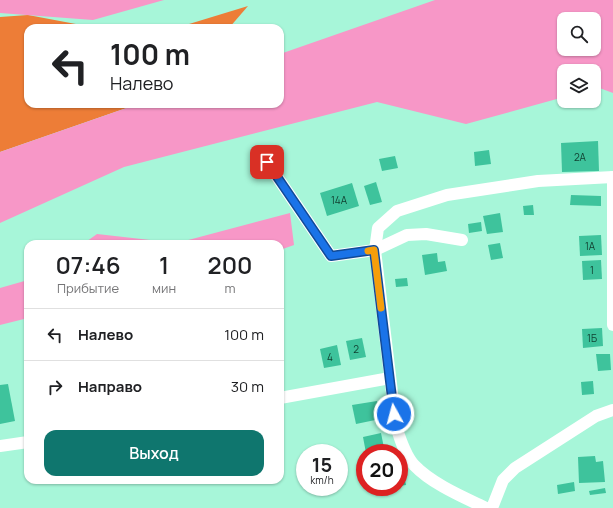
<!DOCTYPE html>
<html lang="ru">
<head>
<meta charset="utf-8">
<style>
  body { margin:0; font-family:Manrope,sans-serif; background:#f6f6f6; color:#202124; height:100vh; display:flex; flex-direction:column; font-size:15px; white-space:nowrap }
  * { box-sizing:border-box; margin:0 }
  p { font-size:13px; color:#757577 }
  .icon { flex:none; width:22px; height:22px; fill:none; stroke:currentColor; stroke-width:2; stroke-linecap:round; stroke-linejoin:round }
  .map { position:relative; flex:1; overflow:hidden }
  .drawer { position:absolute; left:24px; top:240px; width:260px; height:244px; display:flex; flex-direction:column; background:#fff; border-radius:12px; box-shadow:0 1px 3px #0004 }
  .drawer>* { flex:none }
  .top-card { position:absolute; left:24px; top:24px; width:260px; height:84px; border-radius:12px; box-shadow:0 1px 3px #0004; background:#fff; color:#202124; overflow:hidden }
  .fabs { position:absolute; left:557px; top:12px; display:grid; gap:8px }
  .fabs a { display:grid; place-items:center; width:44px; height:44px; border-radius:8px; background:#fff; box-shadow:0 1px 3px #0004; font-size:20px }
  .speed { position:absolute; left:296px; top:444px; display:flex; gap:8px; font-size:20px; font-weight:700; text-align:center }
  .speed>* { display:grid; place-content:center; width:52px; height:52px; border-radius:50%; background:#fff; box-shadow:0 1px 3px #0004; line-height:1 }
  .speed small { font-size:10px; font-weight:400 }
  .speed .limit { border:6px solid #d22; background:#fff; color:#111 }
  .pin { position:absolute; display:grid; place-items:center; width:34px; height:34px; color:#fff; margin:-17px; border-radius:8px; box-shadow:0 2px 6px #0006 }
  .me { position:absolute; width:44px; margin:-22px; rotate:353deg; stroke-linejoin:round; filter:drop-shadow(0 0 3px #0008) }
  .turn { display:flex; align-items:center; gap:14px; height:84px; padding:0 20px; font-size:18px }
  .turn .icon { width:52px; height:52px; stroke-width:2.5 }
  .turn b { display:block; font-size:28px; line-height:34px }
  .eta { display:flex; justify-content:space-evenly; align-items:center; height:68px; text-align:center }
  .eta b { font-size:24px; font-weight:600; line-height:28px }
  .cta { display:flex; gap:8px; margin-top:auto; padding:8px 20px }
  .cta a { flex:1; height:46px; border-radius:12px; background:#0f766e; color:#fff; font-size:16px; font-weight:600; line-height:46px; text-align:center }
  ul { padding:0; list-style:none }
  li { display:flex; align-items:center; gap:12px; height:52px; padding:0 20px; border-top:1px solid #e0e0e0 }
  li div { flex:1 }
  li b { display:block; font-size:15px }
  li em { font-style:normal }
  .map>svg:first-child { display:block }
  .forest { fill:#ed7d37 }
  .water { fill:#f797c7; fill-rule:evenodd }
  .building { fill:#3ec39c }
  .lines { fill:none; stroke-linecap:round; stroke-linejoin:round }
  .minor { stroke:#fff; stroke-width:12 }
  .route-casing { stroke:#114b97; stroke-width:10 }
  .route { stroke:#1a73e8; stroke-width:7 }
  .slow { stroke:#f59e0b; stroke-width:7 }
  .labels { text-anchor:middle; stroke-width:4; stroke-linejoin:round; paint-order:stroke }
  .number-label { font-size:10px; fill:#103d2e }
</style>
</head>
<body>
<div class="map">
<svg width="613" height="508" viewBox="0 0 613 508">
  <rect width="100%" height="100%" fill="#a7f6d9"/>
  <g class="forest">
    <polygon points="248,6 229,28 176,28"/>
    <polygon points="28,15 97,28 28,28 28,104 138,104 0,152 0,17"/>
  </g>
  <g class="water">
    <polygon points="0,0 164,0 93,20 0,13"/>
    <path d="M435,0h178v93l-19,-7v-15h-30v26l-98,27 -89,-22 -253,65 -124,56v-71l138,-48h142v-50zM564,19h30v30h-30z"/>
    <polygon points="290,213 294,245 280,250 280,244 83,244 97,234 177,243"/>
    <polygon points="28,280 28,318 0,325 0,288"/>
  </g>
  <g class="building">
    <polygon points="598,141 599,171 562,172 561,143"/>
    <polygon points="489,150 491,164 475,166 474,152"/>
    <polygon points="395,156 398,168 382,171 379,159"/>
    <polygon points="376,182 382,202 370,205 364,186"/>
    <polygon points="352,183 359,206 327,216 320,193"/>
    <polygon points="571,195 601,196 601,206 570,205"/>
    <polygon points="533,205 534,215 524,215 523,206"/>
    <polygon points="500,213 503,232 487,234 483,216"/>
    <polygon points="481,222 482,231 469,233 468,224"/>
    <polygon points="601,235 602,255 580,256 579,236"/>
    <polygon points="500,243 503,258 491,260 488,245"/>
    <polygon points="437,253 438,262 445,261 447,271 425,275 422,255"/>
    <polygon points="601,260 602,279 583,280 582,261"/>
    <polygon points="407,278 408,286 396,287 395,279"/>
    <polygon points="602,328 603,346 583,348 582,329"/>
    <polygon points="362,338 366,357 350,360 346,341"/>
    <polygon points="337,345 341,365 324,368 320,349"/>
    <polygon points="596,354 610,354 611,370 598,371"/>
    <polygon points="593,381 594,394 582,395 581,382"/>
    <polygon points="8,384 15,421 0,424 0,385"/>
    <polygon points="377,401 380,419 356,424 352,405"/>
    <polygon points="381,433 385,453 366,453 363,437"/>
    <polygon points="595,456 596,462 603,461 605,482 579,483 578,457"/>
    <polygon points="399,462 401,462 406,485 399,486"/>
    <polygon points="574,482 575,491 558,494 557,485"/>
    <polygon points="605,488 606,493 590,495 589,491"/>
  </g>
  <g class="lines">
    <g class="minor">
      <path d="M267,162l64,94 44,-6 21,176c4,13 9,29 18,39 18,19 49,32 72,43"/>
      <polyline points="613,177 613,325"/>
      <polyline points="375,250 378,228 397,211 447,195 538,181 613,177"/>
      <polyline points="375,250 407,235 426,234 462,240"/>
      <polyline points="280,398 390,378"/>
      <polyline points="0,446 28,442"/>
      <polyline points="492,508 503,480 515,468 596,416 613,410"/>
    </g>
  </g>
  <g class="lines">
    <defs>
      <polyline id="route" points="267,162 331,256 374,250 394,414"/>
    </defs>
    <use href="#route" class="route-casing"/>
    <use href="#route" class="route"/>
    <polyline class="slow" points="368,251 374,250 381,308"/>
  </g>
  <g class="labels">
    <g class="number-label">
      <text x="580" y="161">2А</text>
      <text x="339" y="204">14А</text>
      <text x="590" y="250">1А</text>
      <text x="592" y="274">1</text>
      <text x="592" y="342">1Б</text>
      <text x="356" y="353">2</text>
      <text x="330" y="361">4</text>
    </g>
  </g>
</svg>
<div class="fabs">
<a><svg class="icon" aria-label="search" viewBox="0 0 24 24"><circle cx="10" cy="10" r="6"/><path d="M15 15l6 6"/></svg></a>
<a><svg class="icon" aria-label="layers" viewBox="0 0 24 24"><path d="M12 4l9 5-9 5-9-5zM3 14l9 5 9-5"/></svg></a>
</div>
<div class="speed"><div>15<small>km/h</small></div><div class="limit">20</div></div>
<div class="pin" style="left:267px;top:162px;background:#d93025"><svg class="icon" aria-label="arrive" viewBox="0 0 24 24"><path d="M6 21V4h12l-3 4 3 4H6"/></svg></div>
<svg class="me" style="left:394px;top:414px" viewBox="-20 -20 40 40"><circle r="17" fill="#1a73e8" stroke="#fff" stroke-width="3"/><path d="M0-11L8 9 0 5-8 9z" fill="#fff"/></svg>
<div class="top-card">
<div class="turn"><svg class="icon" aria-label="left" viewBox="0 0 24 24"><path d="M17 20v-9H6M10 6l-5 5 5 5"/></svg><div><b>100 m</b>Налево</div></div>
</div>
<section class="drawer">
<div class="eta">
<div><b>07:46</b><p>Прибытие</p></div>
<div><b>1</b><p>мин</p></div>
<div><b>200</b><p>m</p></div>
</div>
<ul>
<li><svg class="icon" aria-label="left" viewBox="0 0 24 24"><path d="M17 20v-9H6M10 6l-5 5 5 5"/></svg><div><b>Налево</b></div><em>100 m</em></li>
<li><svg class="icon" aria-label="right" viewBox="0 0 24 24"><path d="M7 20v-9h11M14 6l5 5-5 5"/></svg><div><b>Направо</b></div><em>30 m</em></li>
</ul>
<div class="cta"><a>Выход</a></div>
</section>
</div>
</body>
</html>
